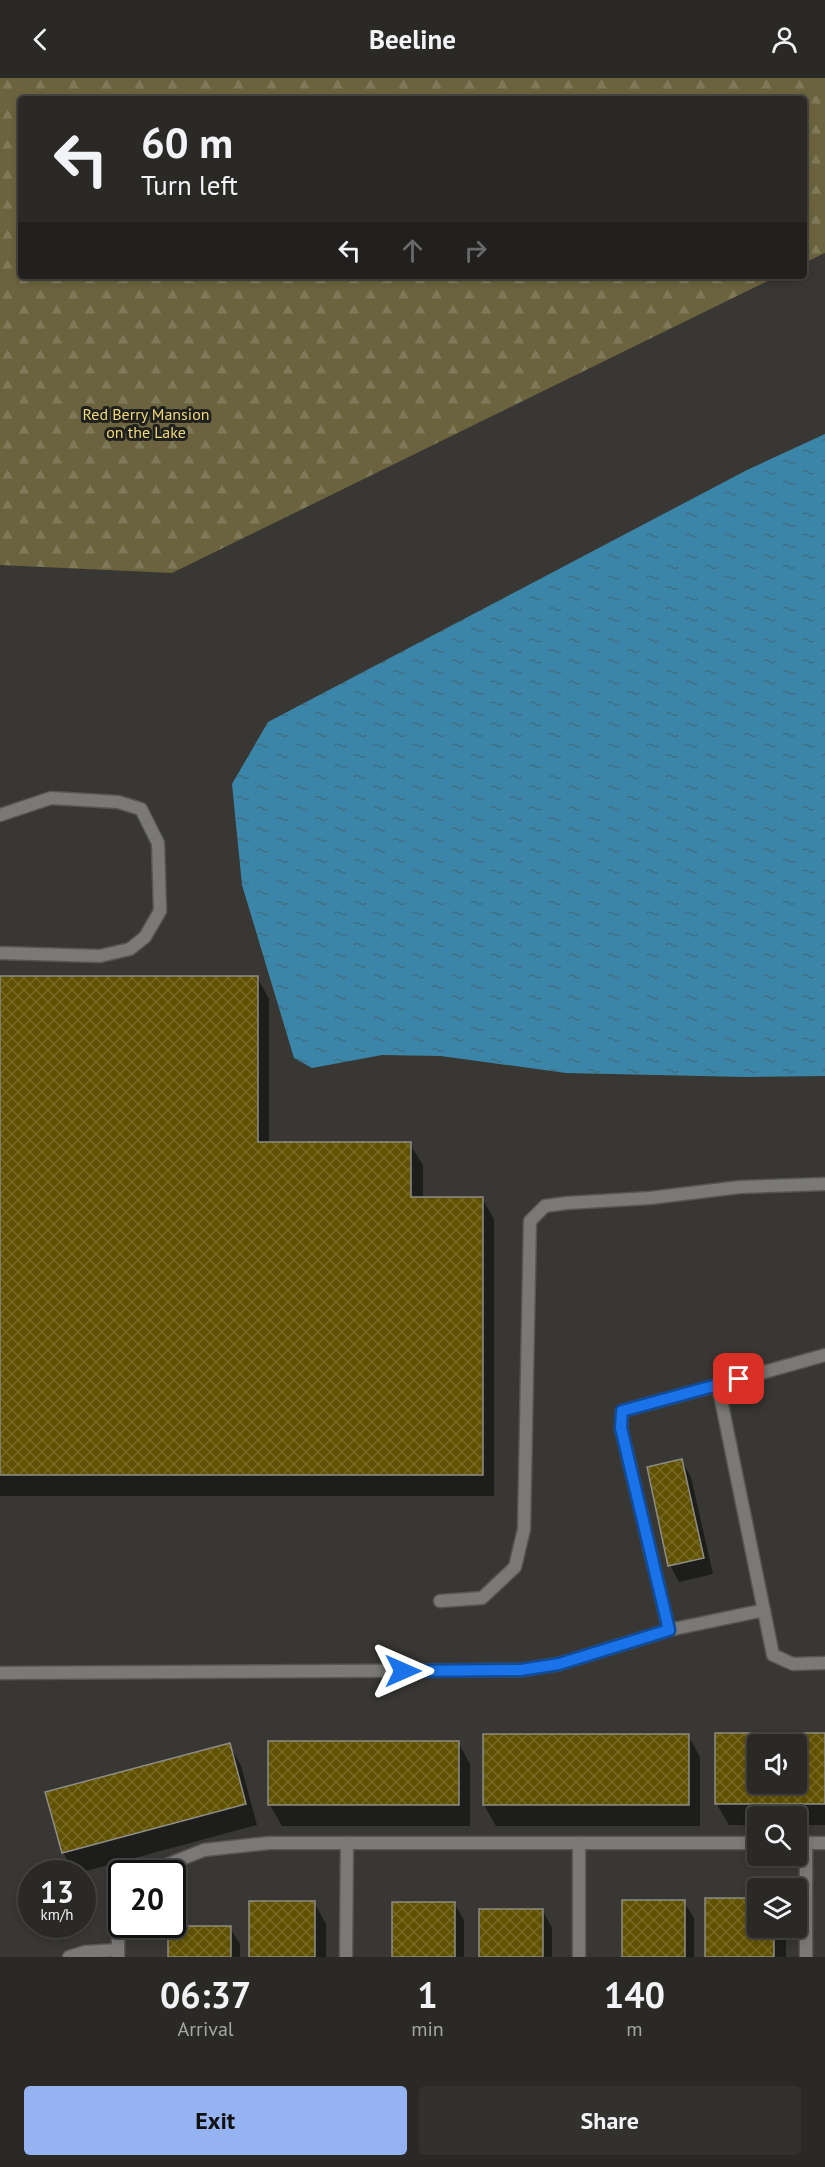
<!DOCTYPE html>
<html lang="en">
<head>
<meta charset="utf-8">
<style>
  body { margin:0; font-family:"PT Sans",sans-serif; background:#32312e; color:#f1f3f6; height:100vh; display:flex; flex-direction:column; font-size:22px; white-space:nowrap }
  * { box-sizing:border-box; margin:0 }
  p { font-size:20px; color:#a5a6a7 }
  .icon { flex:none; width:33px; height:33px; fill:none; stroke:currentColor; stroke-width:2; stroke-linecap:round; stroke-linejoin:round }
  .map { position:relative; height:1879px; overflow:hidden }
  .drawer { display:flex; flex-direction:column; background:#2a2926; flex:1 }
  .drawer>* { flex:none }
  .hud { position:absolute; left:18px; top:18px; width:789px; height:183px; border-radius:6px; box-shadow:0 3px 9px #0003,0 0 0 2px #464543; background:#2a2926; color:#f1f3f6; overflow:hidden }
  .buttons { position:absolute; left:747px; top:1656px; display:grid; gap:12px }
  .buttons a { display:grid; place-items:center; width:60px; height:60px; border-radius:6px; background:#2a2926; box-shadow:0 3px 9px #0003,0 0 0 2px #464543; font-size:30px }
  .speed { position:absolute; left:18px; top:1782px; display:flex; gap:12px; font-size:30px; font-weight:700; text-align:center }
  .speed>* { display:grid; place-content:center; width:78px; height:78px; border-radius:50%; background:#2a2926; box-shadow:0 3px 9px #0003,0 0 0 2px #464543; line-height:1 }
  .speed small { font-size:15px; font-weight:400 }
  .speed .limit { border:3px solid #111; border-radius:9px; background:#fff; color:#111 }
  .pin { position:absolute; display:grid; place-items:center; width:51px; height:51px; color:#fff; margin:-26px; border-radius:12px; box-shadow:0 3px 9px #0006 }
  .me { position:absolute; width:66px; margin:-33px; rotate:90deg; stroke-linejoin:round; filter:drop-shadow(0 0 4px #0008) }
  .turn { display:flex; align-items:center; gap:21px; height:126px; padding:0 24px; font-size:27px }
  .turn .icon { width:78px; height:78px; stroke-width:2.5 }
  .turn b { display:block; font-size:42px; line-height:51px }
  .lanes { display:flex; align-items:center; height:57px; padding:0 24px; background:#0003; justify-content:center; gap:30px; direction:ltr }
  .lanes .off { opacity:.35 }
  .eta { display:flex; justify-content:space-evenly; align-items:center; height:102px; text-align:center }
  .eta b { font-size:36px; font-weight:700; line-height:42px }
  .cta { display:flex; gap:12px; margin-top:auto; padding:12px 24px }
  .cta a { flex:1; height:69px; border-radius:6px; background:#95b2f1; color:#111; font-size:24px; font-weight:700; line-height:69px; text-align:center }
  .cta a+a { background:#32312e; color:#f1f3f6 }
  header { display:flex; justify-content:space-between; align-items:center; height:78px; padding:0 24px; background:#2a2926; font-size:27px; font-weight:700 }
  .map>svg:first-child { display:block }
  .forest { fill:url(#forest-firs) }
  .water { fill:url(#water-ripples) }
  .shadow { fill:#0007; fill-rule:evenodd }
  .building { fill:url(#building-cross-hatch); stroke:#8d8c86; stroke-width:1.5; fill-rule:evenodd }
  .lines { fill:none; stroke-linecap:round; stroke-linejoin:round }
  .lane-casing { stroke:#565551; stroke-width:15 }
  .lane { stroke:#7a7977; stroke-width:12 }
  .route-casing { stroke:#114b97; stroke-width:15 }
  .route { stroke:#1a73e8; stroke-width:10 }
  .labels { text-anchor:middle; stroke-width:6; stroke-linejoin:round; paint-order:stroke }
  .park-label { font-size:16px; fill:#efd978; stroke:#1f1f1d }
</style>
</head>
<body>
<header><svg class="icon" aria-label="back" viewBox="0 0 24 24"><path d="M15 5l-7 7 7 7"/></svg>Beeline<svg class="icon" aria-label="person" viewBox="0 0 24 24"><circle cx="12" cy="8" r="4"/><path d="M4 21q1-7 8-7t8 7"/></svg></header>
<div class="map">
<svg width="825" height="1879" viewBox="0 0 825 1879">
  <defs>
    <pattern id="forest-firs" width="22" height="20" patternUnits="userSpaceOnUse" patternTransform="scale(1.5)"><rect width="22" height="20" fill="#6b633e"/><path d="M5 1l3.5 6h-7zM16 11l3.5 6h-7z" fill="#807959"/></pattern>
    <pattern id="water-ripples" width="26" height="14" patternUnits="userSpaceOnUse" patternTransform="scale(1.5)"><rect width="26" height="14" fill="#3b86a8"/><path d="M2 4q2-2 4 0t4 0M15 11q2-2 4 0t4 0" fill="none" stroke="#3e6f84"/></pattern>
    <pattern id="building-cross-hatch" width="8" height="8" patternUnits="userSpaceOnUse" patternTransform="scale(1.5)"><rect width="8" height="8" fill="#605100"/><path d="M0 0l8 8M0 8l8-8" fill="none" stroke="#766a25"/></pattern>
  </defs>
  <rect width="100%" height="100%" fill="#383733"/>
  <polygon class="forest" points="0,0 825,0 825,175 804,185 804,21 21,21 21,198 778,198 172,495 0,487"/>
  <polygon class="water" points="825,356 825,998 747,999 566,995 441,978 382,977 312,990 294,980 242,807 232,706 268,644 747,392"/>
  <g class="shadow">
    <polygon points="0,899 257,899 269,921 269,1066 410,1066 423,1087 423,1120 482,1120 494,1141 494,1418 0,1418"/>
    <polygon points="682,1383 691,1399 713,1496 679,1504 670,1487"/>
    <path d="M716,1656h109v91h-29v-9h-38v9h-29l-13,-22zM758,1666h38v40h-38z"/>
    <polygon points="688,1657 700,1679 700,1748 496,1748 484,1727"/>
    <polygon points="458,1664 470,1686 470,1748 282,1748 270,1727"/>
    <polygon points="229,1666 241,1688 257,1747 75,1796 63,1774"/>
    <polygon points="314,1824 326,1846 326,1879 250,1879"/>
    <polygon points="684,1824 694,1840 694,1879 623,1879"/>
    <polygon points="454,1825 464,1842 464,1879 393,1879"/>
    <polygon points="543,1833 552,1850 552,1879 481,1879"/>
    <polygon points="230,1850 240,1866 240,1879 170,1879"/>
    <polygon points="758,1850 786,1850 786,1879 707,1879"/>
  </g>
  <g class="building">
    <polygon points="0,898 258,898 258,1064 411,1064 411,1119 483,1119 483,1397 0,1397"/>
    <polygon points="682,1381 704,1480 668,1488 647,1389"/>
    <path d="M715,1655h110v71h-110zM758,1666h38v40h-38z"/>
    <rect x="483" y="1656" width="206" height="71"/>
    <rect x="268" y="1663" width="191" height="64"/>
    <polygon points="230,1665 246,1726 62,1775 45,1714"/>
    <polygon points="705,1820 758,1820 758,1850 774,1850 774,1879 705,1879"/>
    <rect x="622" y="1822" width="63" height="57"/>
    <rect x="249" y="1823" width="66" height="56"/>
    <rect x="392" y="1824" width="63" height="55"/>
    <rect x="479" y="1831" width="64" height="48"/>
    <rect x="168" y="1848" width="63" height="31"/>
  </g>
  <g class="lines">
    <defs>
      <g id="lane">
        <polyline points="0,737 51,720 118,724 141,731 158,765 160,833 145,859 130,871 100,878 0,875"/>
        <polyline points="825,1277 718,1307 773,1577 793,1586 825,1585"/>
        <polyline points="718,1307 622,1333 621,1350 669,1552 764,1532"/>
        <polyline points="440,1523 482,1520 515,1489 524,1451 530,1143 545,1128 567,1125 650,1120 740,1109 825,1106"/>
        <polyline points="0,1595 521,1592 559,1586 669,1552"/>
        <polyline points="796,1765 825,1765"/>
        <polyline points="150,1796 154,1792 204,1772 269,1765 758,1765"/>
        <polyline points="69,1879 85,1874 118,1872"/>
        <polyline points="118,1879 118,1848 122,1838"/>
        <polyline points="346,1879 347,1765"/>
        <polyline points="579,1879 579,1765"/>
        <polyline points="806,1879 806,1765"/>
      </g>
    </defs>
    <use href="#lane" class="lane-casing"/>
    <use href="#lane" class="lane"/>
  </g>
  <g class="lines">
    <defs>
      <polyline id="route" points="403,1593 521,1592 559,1586 669,1552 621,1350 622,1333 739,1301"/>
    </defs>
    <use href="#route" class="route-casing"/>
    <use href="#route" class="route"/>
  </g>
  <g class="labels">
    <g class="park-label">
      <text x="146" y="342">Red Berry Mansion<tspan x="146" dy="18">on the Lake</tspan></text>
    </g>
  </g>
</svg>
<div class="buttons">
<a><svg class="icon" aria-label="sound" viewBox="0 0 24 24"><path d="M4 9h4l5-4v14l-5-4H4zM17 9q2 3 0 6"/></svg></a>
<a><svg class="icon" aria-label="search" viewBox="0 0 24 24"><circle cx="10" cy="10" r="6"/><path d="M15 15l6 6"/></svg></a>
<a><svg class="icon" aria-label="layers" viewBox="0 0 24 24"><path d="M12 4l9 5-9 5-9-5zM3 14l9 5 9-5"/></svg></a>
</div>
<div class="speed"><div>13<small>km/h</small></div><div class="limit">20</div></div>
<div class="pin" style="left:739px;top:1301px;background:#d93025"><svg class="icon" aria-label="arrive" viewBox="0 0 24 24"><path d="M6 21V4h12l-3 4 3 4H6"/></svg></div>
<svg class="me" style="left:403px;top:1593px" viewBox="-20 -20 40 40"><path d="M0-17L14 15 0 8-14 15z" fill="#1a73e8" stroke="#fff" stroke-width="4"/></svg>
<div class="hud">
<div class="turn"><svg class="icon" aria-label="left" viewBox="0 0 24 24"><path d="M17 20v-9H6M10 6l-5 5 5 5"/></svg><div><b>60 m</b>Turn left</div></div>
<div class="lanes"><svg class="icon" aria-label="left" viewBox="0 0 24 24"><path d="M17 20v-9H6M10 6l-5 5 5 5"/></svg><svg class="icon off" aria-label="ahead" viewBox="0 0 24 24"><path d="M12 20V5M6 11l6-6 6 6"/></svg><svg class="icon off" aria-label="right" viewBox="0 0 24 24"><path d="M7 20v-9h11M14 6l5 5-5 5"/></svg></div>
</div>
</div>
<section class="drawer">
<div class="eta">
<div><b>06:37</b><p>Arrival</p></div>
<div><b>1</b><p>min</p></div>
<div><b>140</b><p>m</p></div>
</div>
<div class="cta"><a>Exit</a><a>Share</a></div>
</section>
</body>
</html>
